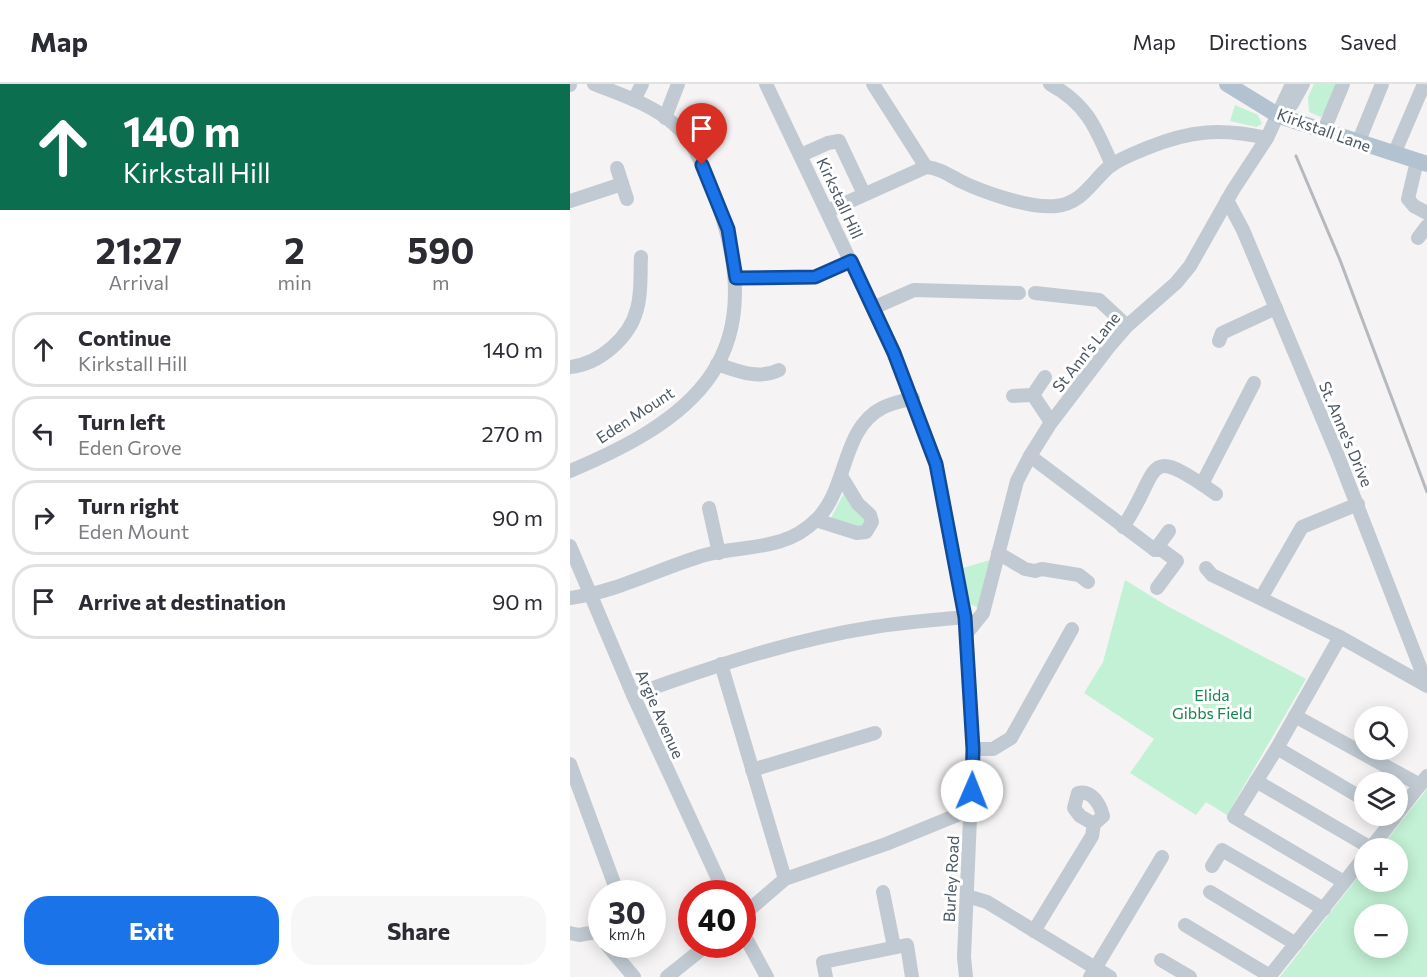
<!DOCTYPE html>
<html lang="en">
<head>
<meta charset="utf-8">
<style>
  body { margin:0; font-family:Commissioner,sans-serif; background:#f7f7f7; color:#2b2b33; height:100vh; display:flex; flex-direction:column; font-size:22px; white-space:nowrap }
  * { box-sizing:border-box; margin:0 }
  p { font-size:20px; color:#7c7c81 }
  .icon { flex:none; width:33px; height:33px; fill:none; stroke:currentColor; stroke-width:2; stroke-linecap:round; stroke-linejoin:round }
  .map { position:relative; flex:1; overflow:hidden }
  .side { display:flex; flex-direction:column; background:#fff; width:570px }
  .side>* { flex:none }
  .hud { background:#0b6e4f; color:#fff; overflow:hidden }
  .fabs { position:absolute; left:784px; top:622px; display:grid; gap:12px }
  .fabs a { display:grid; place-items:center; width:54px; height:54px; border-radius:50%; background:#fff; box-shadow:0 3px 15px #0003; font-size:30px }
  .speed { position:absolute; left:18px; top:796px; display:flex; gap:12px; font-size:30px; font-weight:700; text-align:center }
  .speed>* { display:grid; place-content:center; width:78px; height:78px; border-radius:50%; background:#fff; box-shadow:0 3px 15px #0003; line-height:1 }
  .speed small { font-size:15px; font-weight:400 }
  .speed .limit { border:9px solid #d22; background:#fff; color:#111 }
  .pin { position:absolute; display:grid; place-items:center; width:51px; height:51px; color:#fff; margin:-62px -26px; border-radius:50% 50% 50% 0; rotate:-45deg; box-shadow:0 0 6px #0007 }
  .pin .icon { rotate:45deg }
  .me { position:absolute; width:66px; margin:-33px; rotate:1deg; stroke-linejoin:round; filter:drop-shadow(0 0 4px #0008) }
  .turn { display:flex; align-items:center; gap:21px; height:126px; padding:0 24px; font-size:27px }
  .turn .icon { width:78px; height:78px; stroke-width:2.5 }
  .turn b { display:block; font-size:42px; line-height:51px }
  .eta { display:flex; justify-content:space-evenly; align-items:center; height:102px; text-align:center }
  .eta b { font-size:36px; font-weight:700; line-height:42px }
  .action { display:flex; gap:12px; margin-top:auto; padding:12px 24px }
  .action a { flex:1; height:69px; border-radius:24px; background:#1a73e8; color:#fff; font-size:24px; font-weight:700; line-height:69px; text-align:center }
  .action a+a { background:#f7f7f7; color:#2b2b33 }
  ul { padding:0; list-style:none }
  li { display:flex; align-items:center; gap:18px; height:75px; margin:0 12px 9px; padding:0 12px; border:3px solid #e1e1e2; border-radius:24px }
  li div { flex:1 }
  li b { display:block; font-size:22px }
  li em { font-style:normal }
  header { display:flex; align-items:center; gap:36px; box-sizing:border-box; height:84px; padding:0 30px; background:#fff; border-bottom:2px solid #e1e1e2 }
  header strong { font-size:28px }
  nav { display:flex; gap:33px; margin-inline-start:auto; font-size:21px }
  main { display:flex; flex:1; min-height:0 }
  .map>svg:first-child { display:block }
  .green { fill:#c3f1d5; fill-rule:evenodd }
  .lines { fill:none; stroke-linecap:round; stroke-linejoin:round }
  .minor { stroke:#c1cad2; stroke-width:14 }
  .major { stroke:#b3c2d1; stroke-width:16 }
  .rail { stroke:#b5b8bd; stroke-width:3 }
  .route-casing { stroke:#114b97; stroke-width:15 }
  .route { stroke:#1a73e8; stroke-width:10 }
  .labels { text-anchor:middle; stroke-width:6; stroke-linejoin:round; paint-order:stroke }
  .street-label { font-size:16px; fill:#4a5661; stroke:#fff }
  .park-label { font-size:16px; fill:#17864f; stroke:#fff }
</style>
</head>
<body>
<header>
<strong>Map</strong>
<nav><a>Map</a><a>Directions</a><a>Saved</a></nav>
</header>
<main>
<section class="side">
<div class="hud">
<div class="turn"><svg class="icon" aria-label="ahead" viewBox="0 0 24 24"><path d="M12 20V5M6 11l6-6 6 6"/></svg><div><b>140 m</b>Kirkstall Hill</div></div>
</div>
<div class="eta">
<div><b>21:27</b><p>Arrival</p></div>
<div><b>2</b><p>min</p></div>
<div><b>590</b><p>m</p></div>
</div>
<ul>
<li><svg class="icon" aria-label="ahead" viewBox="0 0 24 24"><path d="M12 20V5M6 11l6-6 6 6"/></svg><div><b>Continue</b><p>Kirkstall Hill</p></div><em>140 m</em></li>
<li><svg class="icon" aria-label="left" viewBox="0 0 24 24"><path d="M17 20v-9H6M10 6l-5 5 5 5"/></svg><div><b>Turn left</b><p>Eden Grove</p></div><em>270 m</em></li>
<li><svg class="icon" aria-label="right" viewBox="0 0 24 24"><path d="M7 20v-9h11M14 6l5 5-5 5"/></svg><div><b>Turn right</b><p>Eden Mount</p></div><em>90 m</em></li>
<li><svg class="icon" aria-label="arrive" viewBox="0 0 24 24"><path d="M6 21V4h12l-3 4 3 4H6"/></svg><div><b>Arrive at destination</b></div><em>90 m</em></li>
</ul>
<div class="action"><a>Exit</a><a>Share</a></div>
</section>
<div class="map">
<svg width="857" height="893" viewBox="0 0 857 893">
  <rect width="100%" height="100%" fill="#f5f3f3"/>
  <g class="green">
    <polygon points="744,0 770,0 761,20 751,33 739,28 738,13"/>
    <polygon points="665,21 688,31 692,40 686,43 660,37"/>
    <polygon points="276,405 296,429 296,440 286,446 260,436"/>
    <polygon points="420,476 409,524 400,520 393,484"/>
    <polygon points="555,496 597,522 736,595 657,731 636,718 626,731 560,689 584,655 514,609 533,578"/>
    <path d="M857,705v188h-147l85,-109v14h33v-33h-18zM795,831h33v33h-33z"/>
  </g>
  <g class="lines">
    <g class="minor">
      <polyline points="196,0 324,269 366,380 395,533 403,665 394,873 396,893"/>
      <polyline points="303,0 356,83"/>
      <path d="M480,0c37,20 46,44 62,81"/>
      <polyline points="0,1 0,0"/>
      <polyline points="64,16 72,0"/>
      <polyline points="715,26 722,20 733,0"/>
      <polyline points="95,34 108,0"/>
      <polyline points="754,46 773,0"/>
      <polyline points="788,59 812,0"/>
      <polyline points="824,70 854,0"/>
      <polyline points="231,71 258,59 269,57 294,110"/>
      <polyline points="847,77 838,115 844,122 857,129"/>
      <polyline points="47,84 57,115"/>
      <polyline points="657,116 673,146 768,372 857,601"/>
      <polyline points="0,117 52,100"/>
      <path d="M258,127l98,-44c13,1 23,8 34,14 23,11 70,28 96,25 27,-3 36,-25 54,-40 11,-8 25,-13 37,-18 44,-18 74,-20 120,-10"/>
      <polyline points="848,154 857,142"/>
      <polyline points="166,194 245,193 281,177"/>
      <polyline points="465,209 529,216 557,242"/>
      <polyline points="303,224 344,206 449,209"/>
      <polyline points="649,257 652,249 706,224"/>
      <path d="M147,280c21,7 41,16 62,6"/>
      <path d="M0,283c30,-3 60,-30 67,-58 5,-17 3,-35 4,-52"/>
      <polyline points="463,311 481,338"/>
      <polyline points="443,312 463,311 475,293"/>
      <polyline points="460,372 585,466 599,447"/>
      <path d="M0,387c50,-21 110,-50 141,-96 40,-59 23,-132 -1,-192 -8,-20 -18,-43 -35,-58 -22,-20 -53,-30 -81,-41"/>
      <polyline points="632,400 684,299"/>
      <polyline points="139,424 149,469"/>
      <polyline points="246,436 287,449 296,448 302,438 300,431 288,420 271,392"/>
      <path d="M553,443c39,-57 18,-86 93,-33"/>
      <polyline points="0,462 63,611 155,810"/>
      <polyline points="585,466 592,466 607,477 587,504"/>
      <polyline points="428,469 455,485 465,487 472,485 509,491 518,498"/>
      <polyline points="636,484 642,491 770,553 857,602"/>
      <path d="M0,514c47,-6 90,-30 135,-43 25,-7 52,-6 76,-14 13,-4 26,-12 35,-21 32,-30 25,-91 66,-112 9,-5 21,-7 31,-10"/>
      <polyline points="691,514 732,443 788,420"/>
      <polyline points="396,550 413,529 447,397 460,372 480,340 538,264 557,242 606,199 620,182 663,106 697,54 722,0"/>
      <polyline points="770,553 707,664 664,733 774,798"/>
      <polyline points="151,580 215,795"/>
      <path d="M63,611c78,-28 158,-55 241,-68 30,-5 61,-7 91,-10"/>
      <polyline points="725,632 850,701"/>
      <polyline points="707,664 795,716"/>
      <polyline points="403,665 423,665 441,654 502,545"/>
      <polyline points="0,680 48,810"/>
      <polyline points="182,686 305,649"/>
      <polyline points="686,697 801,764"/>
      <polyline points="828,729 857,692"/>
      <polyline points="800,765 826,732"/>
      <polyline points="642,782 652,766 754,825"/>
      <polyline points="313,808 324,863"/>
      <polyline points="640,808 726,860"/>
      <polyline points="397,812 417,818 540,893"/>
      <polyline points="172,832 215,795 316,760 402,725"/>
      <polyline points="615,841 700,892"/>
      <polyline points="172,847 197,893"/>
      <path d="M464,847l58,-95 2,-12 9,-8c-3,-12 -11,-26 -25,-23l-4,15 6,8 14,8"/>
      <polyline points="0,849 9,851 26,848 32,855"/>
      <polyline points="37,861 64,893"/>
      <polyline points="591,876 620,893"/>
      <polyline points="97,893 137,861"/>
      <polyline points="256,893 253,878 337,861 342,893"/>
      <polyline points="520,893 592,773"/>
      <polyline points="699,893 795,772"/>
    </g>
    <polyline class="major" points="657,0 709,32 857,80"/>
    <polyline class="rail" points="726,72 770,176 857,408"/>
  </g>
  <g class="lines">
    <defs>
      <polyline id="route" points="132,81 158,145 166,194 245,193 281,177 324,269 366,380 395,533 403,665 402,707"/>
    </defs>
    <use href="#route" class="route-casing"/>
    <use href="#route" class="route"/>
  </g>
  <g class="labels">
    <g class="street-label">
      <text transform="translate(754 46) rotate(20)" y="6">Kirkstall Lane</text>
      <text transform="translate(270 114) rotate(65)" y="6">Kirkstall Hill</text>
      <text transform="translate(516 268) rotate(-51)" y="6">St Ann's Lane</text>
      <text transform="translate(65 331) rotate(-33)" y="6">Eden Mount</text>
      <text transform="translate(776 350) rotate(67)" y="6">St. Anne's Drive</text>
      <text transform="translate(90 630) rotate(66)" y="6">Argie Avenue</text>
      <text transform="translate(381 795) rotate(-87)" y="6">Burley Road</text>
    </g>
    <g class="park-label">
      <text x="642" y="617">Elida<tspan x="642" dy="18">Gibbs Field</tspan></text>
    </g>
  </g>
</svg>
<div class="fabs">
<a><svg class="icon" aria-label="search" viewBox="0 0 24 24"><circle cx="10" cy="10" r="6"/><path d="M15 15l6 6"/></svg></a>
<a><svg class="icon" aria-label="layers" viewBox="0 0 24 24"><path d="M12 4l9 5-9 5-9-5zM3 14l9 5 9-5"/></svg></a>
<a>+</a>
<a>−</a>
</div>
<div class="speed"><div>30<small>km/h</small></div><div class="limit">40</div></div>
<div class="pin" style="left:132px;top:81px;background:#d93025"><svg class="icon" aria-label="arrive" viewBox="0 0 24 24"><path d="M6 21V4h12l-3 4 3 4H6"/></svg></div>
<svg class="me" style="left:402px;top:707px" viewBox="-20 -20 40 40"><circle r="19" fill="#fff"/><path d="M0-13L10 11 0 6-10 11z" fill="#1a73e8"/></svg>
</div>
</main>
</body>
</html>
